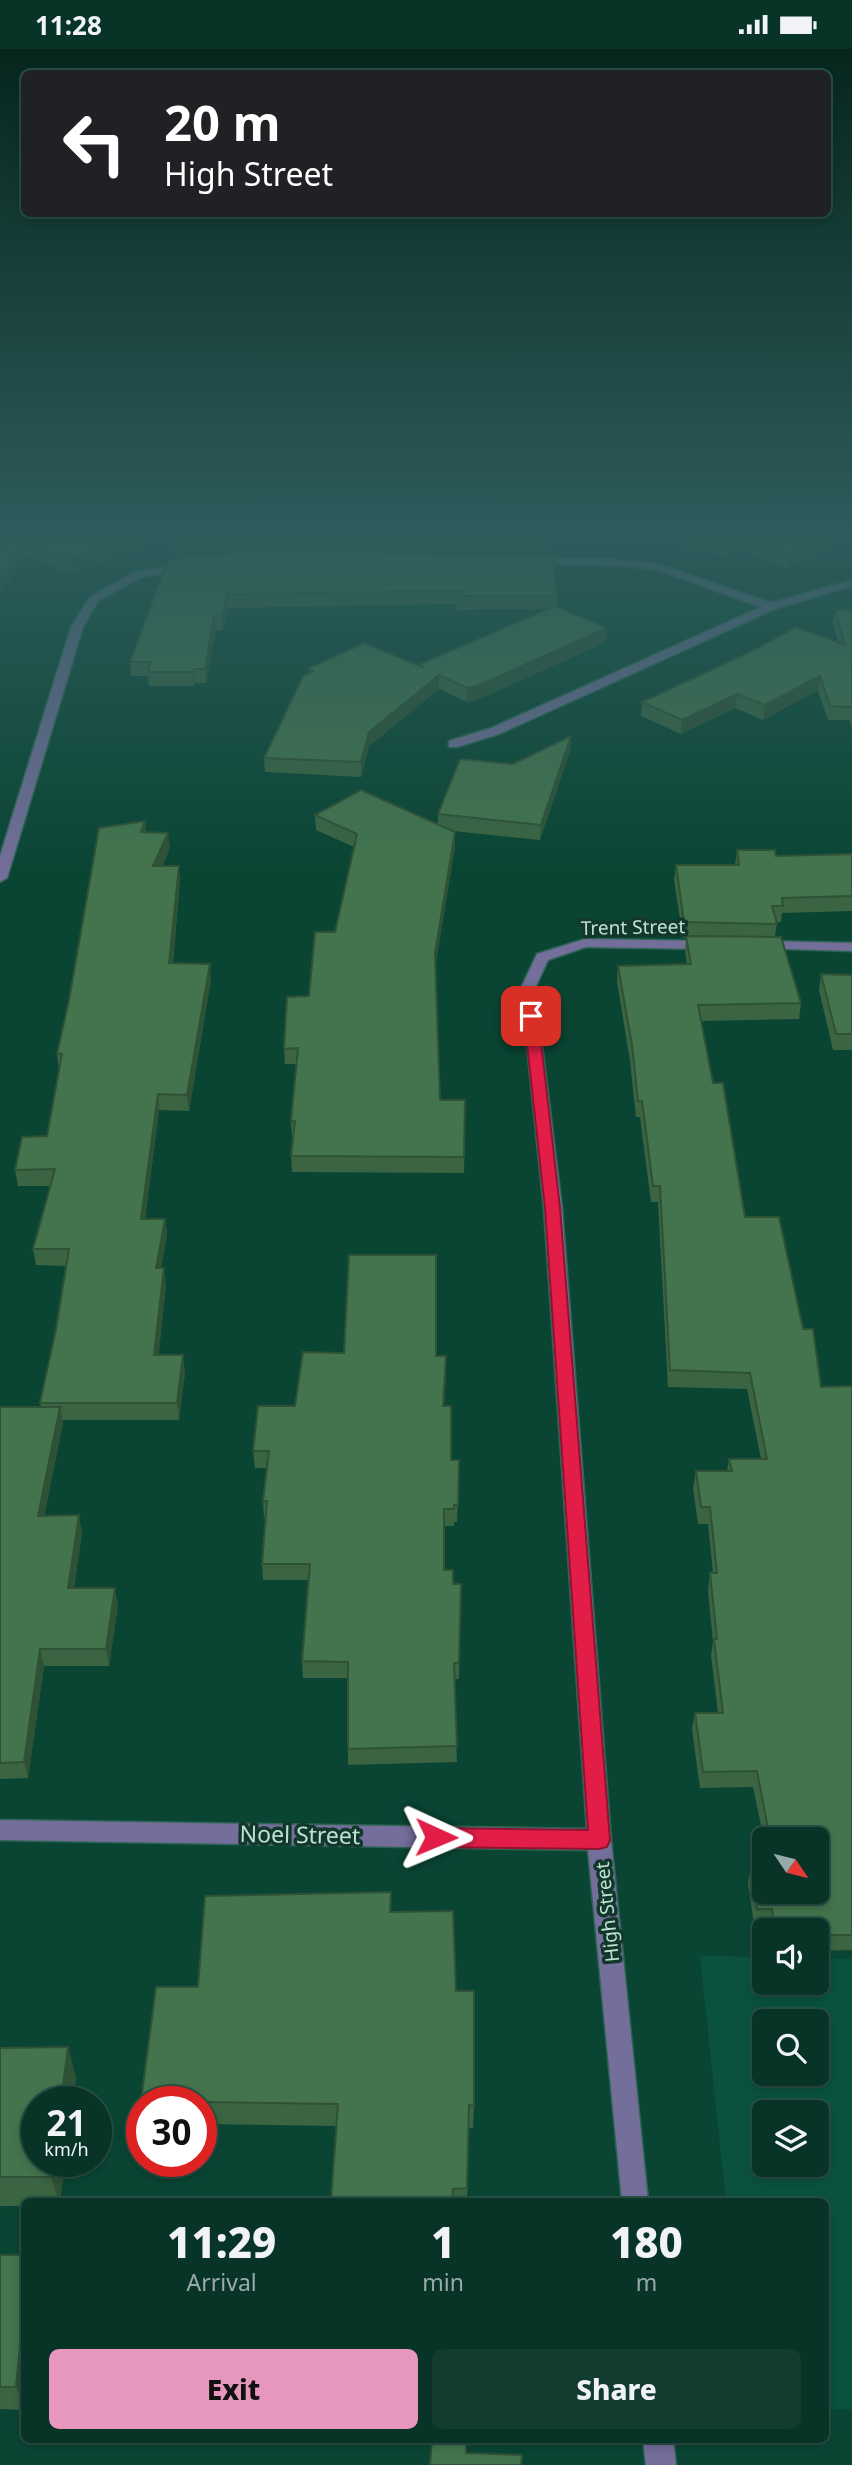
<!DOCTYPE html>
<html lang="en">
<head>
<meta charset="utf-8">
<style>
  body { margin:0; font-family:"Noto Sans",sans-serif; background:#113c2f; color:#f1f3f6; height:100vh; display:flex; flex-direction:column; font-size:26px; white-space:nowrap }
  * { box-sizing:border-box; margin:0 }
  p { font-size:23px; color:#98aaa7 }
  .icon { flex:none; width:38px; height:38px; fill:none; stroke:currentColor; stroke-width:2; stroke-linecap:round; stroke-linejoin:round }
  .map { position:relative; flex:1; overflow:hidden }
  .details { position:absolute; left:21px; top:2149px; width:808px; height:245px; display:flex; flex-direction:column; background:#083427; border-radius:10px; box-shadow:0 4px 10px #0003,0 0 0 2px #294f44 }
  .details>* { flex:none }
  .hud { position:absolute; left:21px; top:21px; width:810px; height:147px; border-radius:10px; box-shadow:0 4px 10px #0003,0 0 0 2px #294f44; background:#202124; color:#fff; overflow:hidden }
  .needle { width:46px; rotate:125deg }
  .buttons { position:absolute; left:752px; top:1778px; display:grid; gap:14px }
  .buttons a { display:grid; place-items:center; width:77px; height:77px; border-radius:10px; background:#083427; box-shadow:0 4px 10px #0003,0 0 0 2px #294f44; font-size:35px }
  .speed { position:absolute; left:21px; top:2037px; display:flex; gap:14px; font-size:35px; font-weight:700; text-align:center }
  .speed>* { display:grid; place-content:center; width:91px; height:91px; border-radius:50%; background:#083427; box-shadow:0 4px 10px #0003,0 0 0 2px #294f44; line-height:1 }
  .speed small { font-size:18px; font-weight:400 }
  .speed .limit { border:10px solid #d22; background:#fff; color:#111 }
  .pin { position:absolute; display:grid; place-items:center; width:60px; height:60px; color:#fff; margin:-30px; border-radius:14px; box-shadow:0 4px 10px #0006 }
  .me { position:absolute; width:77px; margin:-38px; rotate:91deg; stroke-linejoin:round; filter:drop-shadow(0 0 5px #0008) }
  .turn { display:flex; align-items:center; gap:24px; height:147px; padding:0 28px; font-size:32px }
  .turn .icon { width:91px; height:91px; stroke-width:2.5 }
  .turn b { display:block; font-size:49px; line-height:60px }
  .eta { display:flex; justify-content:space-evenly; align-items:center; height:119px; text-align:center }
  .eta b { font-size:42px; font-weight:800; line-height:49px }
  .cta { display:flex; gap:14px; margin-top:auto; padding:14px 28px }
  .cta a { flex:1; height:80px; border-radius:10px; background:#e797bd; color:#111; font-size:28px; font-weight:800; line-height:80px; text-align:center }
  .cta a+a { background:#113c2f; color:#f1f3f6 }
  .status { display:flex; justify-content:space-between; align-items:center; height:49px; padding:0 35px; background:#083427; direction:ltr }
  .status svg { height:19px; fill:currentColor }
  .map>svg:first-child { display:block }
  .built { fill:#0a523f; fill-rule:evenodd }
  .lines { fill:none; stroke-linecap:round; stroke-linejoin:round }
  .minor-casing { stroke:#2e6454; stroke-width:3 }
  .minor { fill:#736e9a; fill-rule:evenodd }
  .wall { fill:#3a6442 }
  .shaded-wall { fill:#2f5136 }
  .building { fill:#43744d; stroke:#2f5136; stroke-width:2 }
  .route { fill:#e11d48; stroke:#92132f; stroke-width:2 }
  .labels { text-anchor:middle; stroke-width:7; stroke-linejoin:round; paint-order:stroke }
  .street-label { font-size:19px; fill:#bfe1d4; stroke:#12382c }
  .near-street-label { font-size:23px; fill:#bfe1d4; stroke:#12382c }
</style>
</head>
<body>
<div class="status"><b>11:28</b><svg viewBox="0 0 49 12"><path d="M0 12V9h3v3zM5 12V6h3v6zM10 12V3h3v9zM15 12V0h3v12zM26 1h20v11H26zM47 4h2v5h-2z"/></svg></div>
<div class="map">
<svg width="852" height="2416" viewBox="0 0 852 2416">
  <rect width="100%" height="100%" fill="#0a4534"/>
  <path class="built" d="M700,1907l65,1v26h52v-25l35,1v450l-26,1v-209h-100zM765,1972h52v53h-52zM817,2063v53h-52v-53z"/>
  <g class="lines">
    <defs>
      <g id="minor">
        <polygon points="525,510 615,510 659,515 771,554 852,531 852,537 775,560 499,685 457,698 449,698 449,692 491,679 761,558 657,521 615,516 529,515 524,512"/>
        <polygon points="186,513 191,516 190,518 140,529 98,552 83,578 7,829 0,833 0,807 71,578 90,548 133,524"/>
        <polygon points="585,890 708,892 715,896 708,900 586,898 548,911 535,939 562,1159 611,1791 648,2152 622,2152 588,1801 0,1791 0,1771 587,1780 544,1159 521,939 537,905"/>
        <polygon points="760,892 852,894 852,902 755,899 753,896"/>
        <polygon points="643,2390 673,2390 676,2416 646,2416"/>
      </g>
    </defs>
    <use href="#minor" class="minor-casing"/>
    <use href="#minor" class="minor"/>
  </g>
  <g class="wall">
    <polygon points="17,481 550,494 550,505 557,547 557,558 606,593 477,651 467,653 439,640 369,697 361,728 265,723 264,709 309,624 309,619 418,616 548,560 455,561 455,555 228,559 223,581 216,581 206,634 195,634 194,637 149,637 148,627 131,627 130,613 174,511 173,499 178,485 69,525 26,506 0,546 0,492"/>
    <polygon points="690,481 831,501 787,520 736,500 728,508 683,499 684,486"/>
    <polygon points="835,560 852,561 852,681 850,671 828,671 818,641 763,671 735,659 681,685 641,667 642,653 838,593 833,574"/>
    <polygon points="571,687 570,702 540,791 453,782 455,798 435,917 440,1051 465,1051 464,1124 292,1123 291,1107 293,1088 292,1088 291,1072 296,1015 285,1015 284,1000 309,947 335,883 354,798 316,781 315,766 438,775 438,765 513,715"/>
    <polygon points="145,772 146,784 170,799 162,817 180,832 173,914 211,930 189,1062 159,1061 145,1170 165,1170 167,1186 161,1219 166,1236 158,1306 185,1323 179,1371 62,1371 63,1374 44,1467 82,1483 74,1539 118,1556 109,1617 44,1617 28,1729 0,1730 0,1358 41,1358 40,1354 56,1280 66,1217 36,1216 33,1200 51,1137 18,1137 15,1121 47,1087 59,1021 57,1005"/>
    <polygon points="737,801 776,807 852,805 852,862 782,864 781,873 777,873 775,888 801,954 799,970 701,972 713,1034 745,1168 803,1280 821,1338 852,1337 852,1901 817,1902 817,1881 770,1881 769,1875 754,1876 748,1834 751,1818 765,1843 817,1790 765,1790 765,1796 753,1738 700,1739 692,1680 695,1664 718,1664 711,1606 713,1593 708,1541 710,1524 713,1524 708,1475 698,1475 693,1439 696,1422 727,1422 729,1410 761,1410 747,1340 668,1338 658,1153 651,1153 640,1068 636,1068 630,1012 617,932 618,917 687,915 685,902 686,889 683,889 674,831 676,816 735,816"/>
    <polygon points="821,925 852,926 852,1001 833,1001 819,941"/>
    <polygon points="436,1307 446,1324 444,1357 451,1411 459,1411 457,1473 454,1473 454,1477 444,1477 444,1521 453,1535 461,1535 459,1630 454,1630 457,1713 348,1716 348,1629 303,1629 302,1612 309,1531 263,1531 262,1515 265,1469 264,1469 263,1452 267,1419 255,1419 253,1402 295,1357"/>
    <polygon points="391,1863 456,1942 474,2057 473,2079 469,2079 467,2152 331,2152 337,2077 201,2075 201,2053 142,2053 142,2054 141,2052 198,1938"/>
    <polygon points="0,1999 76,2028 60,2152 24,2152 24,2157 0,2157"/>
    <polygon points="0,2206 24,2206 24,2361 0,2360"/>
  </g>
  <g class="shaded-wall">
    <polygon points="153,481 185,481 185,483 69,525 67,511"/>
    <polygon points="836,481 840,481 831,501 787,520 789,507"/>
    <polygon points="737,487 736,500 728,508 729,495"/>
    <polygon points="247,491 248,504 174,512 173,499"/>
    <polygon points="24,493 26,506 0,546 0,530"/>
    <polygon points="227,545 228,559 223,581 222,567"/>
    <polygon points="214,567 216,581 206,634 205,620"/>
    <polygon points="607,579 606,593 477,651 467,653 467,639"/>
    <polygon points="194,620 195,634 194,637 193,623"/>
    <polygon points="439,626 439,640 369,697 361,728 361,713 369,683"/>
    <polygon points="820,627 818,641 763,671 765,656"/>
    <polygon points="737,645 735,659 681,685 682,671"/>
    <polygon points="571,687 570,702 540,791 541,776"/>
    <polygon points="145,772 146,787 141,783"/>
    <polygon points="455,783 455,798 435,920 435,904"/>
    <polygon points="168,784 170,799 155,832 153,817"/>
    <polygon points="179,817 180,832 171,930 169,914"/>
    <polygon points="210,915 211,930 189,1062 187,1046"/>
    <polygon points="158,1045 159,1061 143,1186 141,1170"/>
    <polygon points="165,1170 167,1186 158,1236 156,1219"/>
    <polygon points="164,1219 166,1236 157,1323 154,1306"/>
    <polygon points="183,1306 185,1323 179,1371 177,1354"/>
    <polygon points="60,1358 63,1374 41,1483 38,1467"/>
    <polygon points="79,1466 82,1483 71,1556 68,1539"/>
    <polygon points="115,1539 118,1556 109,1617 106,1600"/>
    <polygon points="40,1600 44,1617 28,1729 24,1713"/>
    <polygon points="68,1998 76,2028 73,2053 61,2053"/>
    <polygon points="53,2112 65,2112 60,2152 59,2152 51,2128"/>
    <polygon points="24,2256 24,2358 16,2338"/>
  </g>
  <g class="building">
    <polygon points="17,481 153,481 67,511 24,493 0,530 0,492"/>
    <polygon points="180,481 548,481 550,494 247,491 173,499"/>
    <polygon points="690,481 836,481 833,488 789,507 737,487 729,495 684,486"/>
    <polygon points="247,503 552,505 557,547 455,547 467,542 227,545 222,567 214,567 205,620 194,620 193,623 148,623 150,613 130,613 167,513 191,506"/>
    <polygon points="555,557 607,579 477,637 467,639 439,626 369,683 361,713 264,709 303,627 313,622 309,619 364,594 425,619 418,616"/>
    <polygon points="835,560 852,561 852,658 830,657 820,627 765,656 737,645 682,671 642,653 754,601 796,578 845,596"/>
    <polygon points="571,687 541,776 438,765 460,710 513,715"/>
    <polygon points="361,741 455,783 435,904 440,1051 465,1051 464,1108 291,1107 295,1072 291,1072 298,999 284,1000 287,948 309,947 315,883 335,883 357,785 315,766"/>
    <polygon points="145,772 141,783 168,784 153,817 179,817 169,914 210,915 187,1046 158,1045 141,1170 165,1170 156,1219 164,1219 154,1306 183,1306 177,1354 40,1354 56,1280 69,1200 33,1200 55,1120 15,1121 22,1088 47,1087 62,1005 57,1005 69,951 99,779"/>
    <polygon points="737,801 775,801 776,807 852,805 852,847 782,849 783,857 772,857 777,875 684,873 676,816 739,816"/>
    <polygon points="686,887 781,888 801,954 698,956 713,1034 723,1034 745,1168 779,1168 803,1280 813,1280 821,1338 852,1337 852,1886 817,1886 817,1881 776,1881 772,1860 757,1860 751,1818 765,1818 765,1843 817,1843 817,1790 770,1790 757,1722 703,1723 695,1664 723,1664 714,1590 717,1590 710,1524 717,1524 710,1458 701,1458 696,1422 732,1422 729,1410 767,1410 750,1324 670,1321 660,1137 653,1137 642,1052 638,1052 632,996 618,917 691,915"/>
    <polygon points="821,925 852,926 852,985 836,985"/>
    <polygon points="349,1206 436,1206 436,1307 446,1307 443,1357 451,1357 451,1411 459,1411 458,1456 454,1456 454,1460 444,1460 444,1521 453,1521 453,1535 461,1535 459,1614 454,1614 457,1697 348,1700 348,1613 302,1612 310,1515 262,1515 267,1452 263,1452 269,1402 253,1402 258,1357 295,1357 303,1303 344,1304"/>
    <polygon points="0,1358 60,1358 38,1467 79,1466 68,1539 115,1539 106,1600 40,1600 24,1713 0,1714"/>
    <polygon points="391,1843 390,1863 453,1862 456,1942 474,1942 474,2057 469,2056 467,2139 453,2140 452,2152 331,2152 338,2055 141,2052 156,1938 198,1938 205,1847"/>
    <polygon points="68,1998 61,2053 37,2053 37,2112 53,2112 51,2128 0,2128 0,1999"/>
    <polygon points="0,2206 24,2206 24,2256 16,2338 0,2338"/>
    <polygon points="432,2390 466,2390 466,2404 522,2406 521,2416 430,2416"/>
  </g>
  <linearGradient id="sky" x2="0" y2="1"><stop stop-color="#06261d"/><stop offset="0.59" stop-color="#2d5c5c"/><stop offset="1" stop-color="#2d5c5c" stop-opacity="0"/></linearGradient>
  <rect width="852" height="819" fill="url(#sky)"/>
  <polygon class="route" points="531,962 538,967 560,1159 610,1791 607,1798 599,1800 436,1798 428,1795 425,1788 428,1781 436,1779 588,1781 545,1159 524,967"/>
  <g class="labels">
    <g class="street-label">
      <text transform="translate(633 878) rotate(-1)" y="7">Trent Street</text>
      <text transform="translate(607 1863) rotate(-96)" y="7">High Street</text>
    </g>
    <g class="near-street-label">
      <text transform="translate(300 1786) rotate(1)" y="8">Noel Street</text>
    </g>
  </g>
</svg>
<div class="buttons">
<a><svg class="needle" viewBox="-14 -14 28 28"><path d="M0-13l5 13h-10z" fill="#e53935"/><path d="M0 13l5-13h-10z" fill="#98aaa7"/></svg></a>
<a><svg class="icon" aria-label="sound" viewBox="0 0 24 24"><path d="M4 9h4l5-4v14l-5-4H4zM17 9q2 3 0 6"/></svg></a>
<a><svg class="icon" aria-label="search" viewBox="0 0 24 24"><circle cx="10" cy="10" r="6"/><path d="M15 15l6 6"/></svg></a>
<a><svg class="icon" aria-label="layers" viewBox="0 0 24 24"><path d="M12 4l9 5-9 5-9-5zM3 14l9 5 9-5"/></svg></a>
</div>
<div class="speed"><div>21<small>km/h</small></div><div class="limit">30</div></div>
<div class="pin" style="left:531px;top:967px;background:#d93025"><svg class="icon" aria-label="arrive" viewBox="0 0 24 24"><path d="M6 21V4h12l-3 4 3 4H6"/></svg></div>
<svg class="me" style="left:436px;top:1788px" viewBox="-20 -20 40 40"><path d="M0-17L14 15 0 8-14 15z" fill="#e11d48" stroke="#fff" stroke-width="4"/></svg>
<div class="hud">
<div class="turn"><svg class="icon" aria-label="left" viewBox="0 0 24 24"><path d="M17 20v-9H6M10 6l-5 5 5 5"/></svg><div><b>20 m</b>High Street</div></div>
</div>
<section class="details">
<div class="eta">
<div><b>11:29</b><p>Arrival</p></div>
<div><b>1</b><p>min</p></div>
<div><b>180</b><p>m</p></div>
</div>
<div class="cta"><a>Exit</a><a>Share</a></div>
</section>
</div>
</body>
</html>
